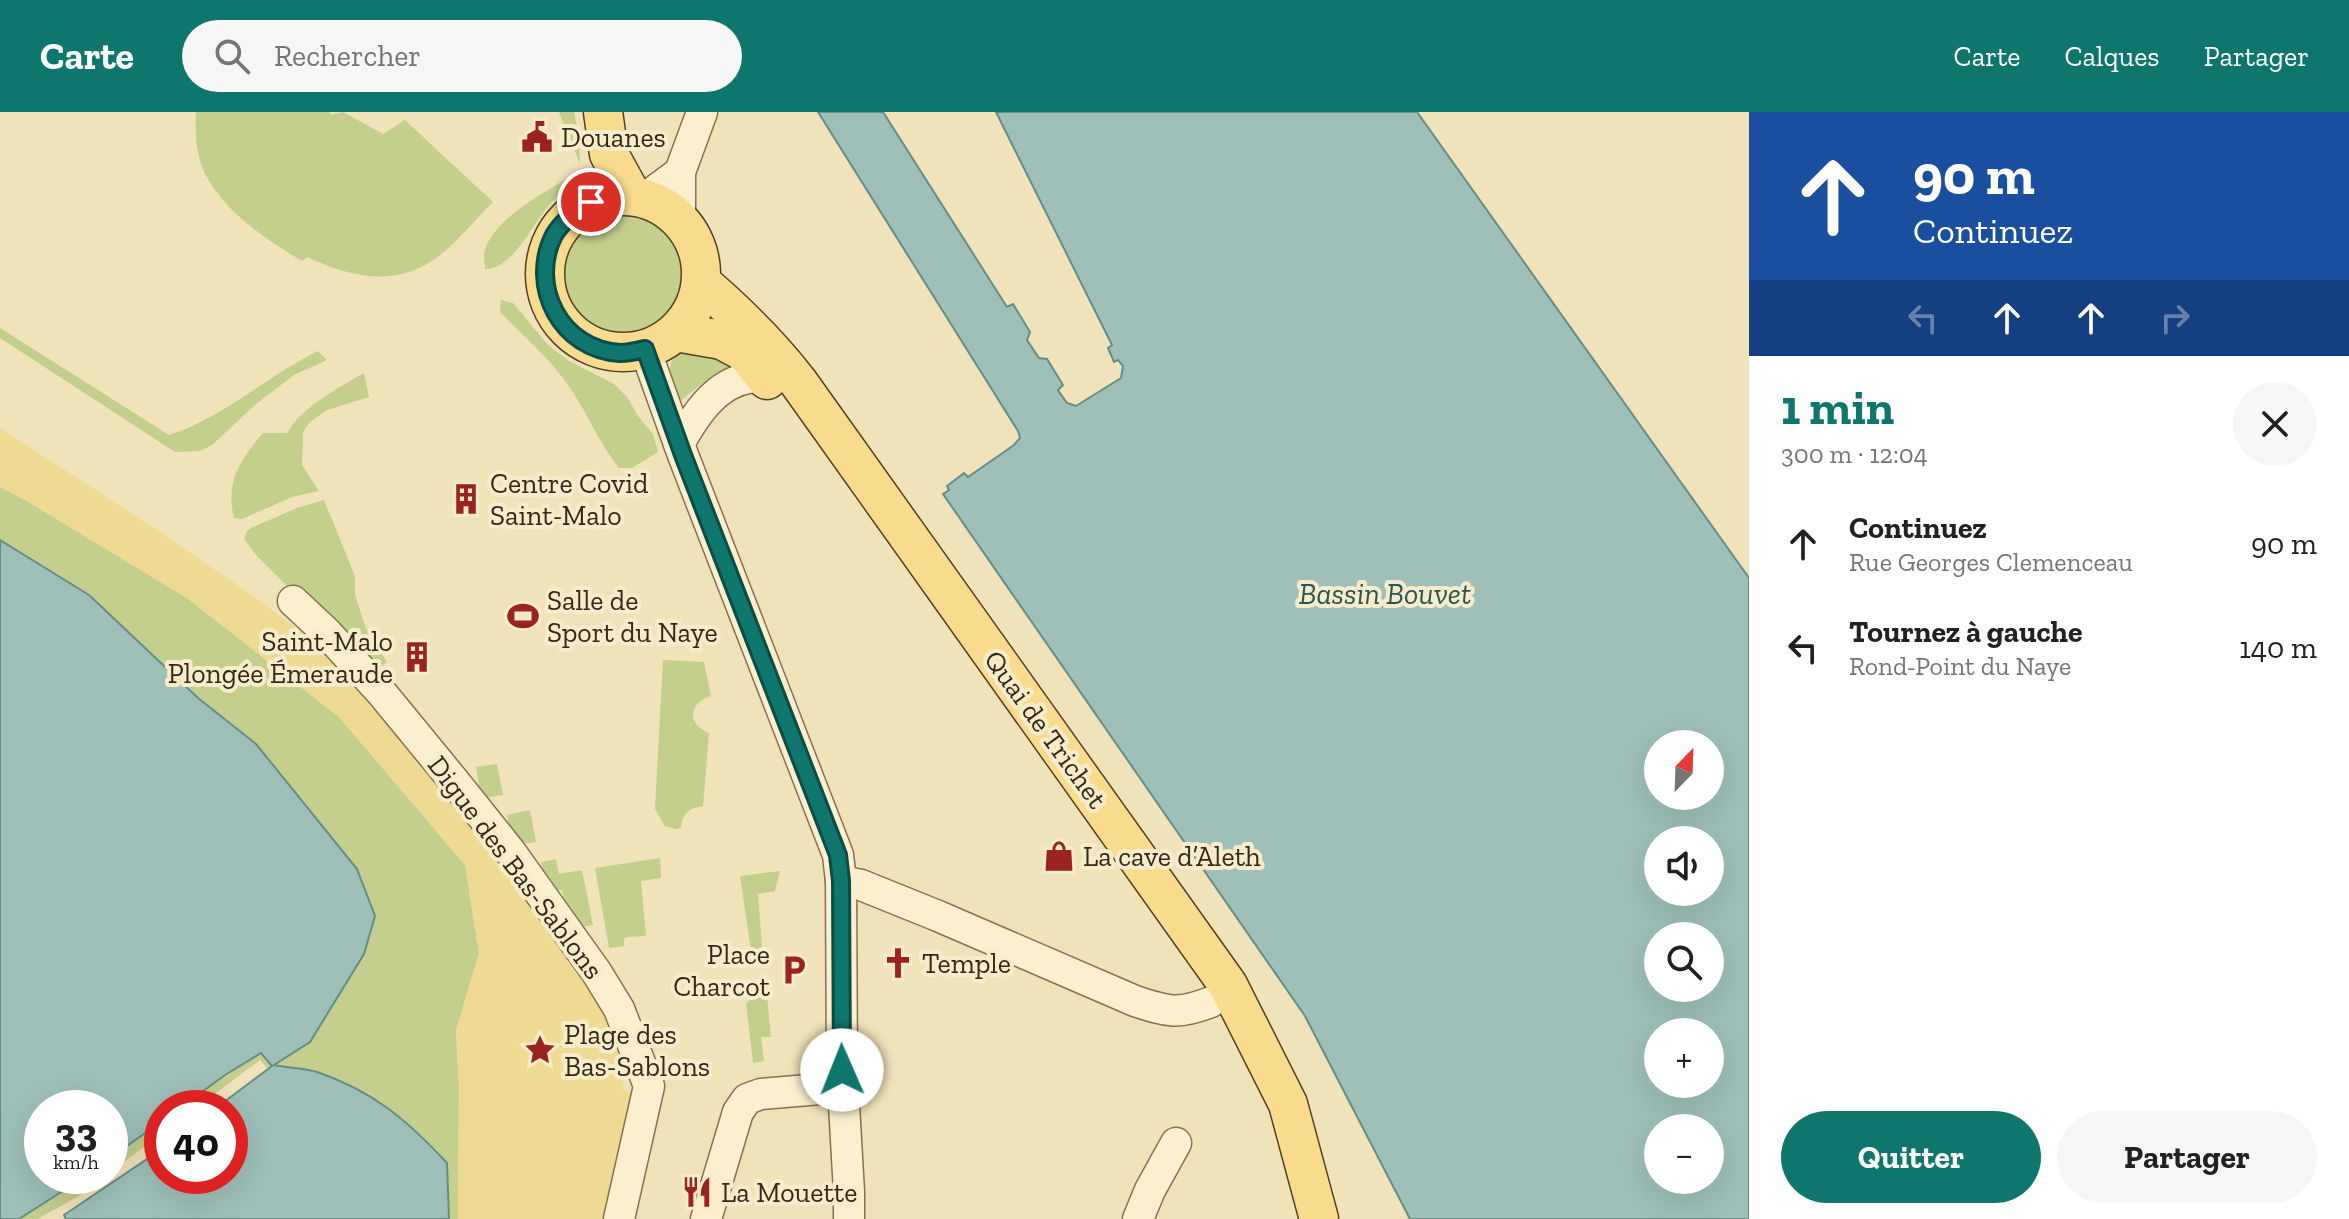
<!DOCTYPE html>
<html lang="fr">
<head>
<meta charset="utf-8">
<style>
  body { margin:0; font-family:"Zilla Slab",serif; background:#f6f6f6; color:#202124; height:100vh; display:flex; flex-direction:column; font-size:30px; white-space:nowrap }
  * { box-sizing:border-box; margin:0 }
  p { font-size:26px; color:#757577 }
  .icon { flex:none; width:44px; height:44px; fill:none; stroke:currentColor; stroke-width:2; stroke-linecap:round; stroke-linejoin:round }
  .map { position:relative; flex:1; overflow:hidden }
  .panel { display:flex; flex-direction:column; background:#fff; width:600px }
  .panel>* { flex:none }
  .hud { background:#1a4fa0; color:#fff; overflow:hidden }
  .needle { width:52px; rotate:23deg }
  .controls { position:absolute; left:1644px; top:618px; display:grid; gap:16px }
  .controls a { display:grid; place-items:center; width:80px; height:80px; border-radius:50%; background:#fff; box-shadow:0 8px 32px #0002; font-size:40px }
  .speed { position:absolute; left:24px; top:978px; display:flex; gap:16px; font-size:40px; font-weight:700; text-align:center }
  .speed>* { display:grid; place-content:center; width:104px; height:104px; border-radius:50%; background:#fff; box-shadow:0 8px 32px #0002; line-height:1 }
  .speed small { font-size:20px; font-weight:400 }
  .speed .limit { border:12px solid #d22; background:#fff; color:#111 }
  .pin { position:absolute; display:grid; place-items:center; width:68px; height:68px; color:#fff; margin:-34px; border:4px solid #fff; border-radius:50%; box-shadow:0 2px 8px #0007 }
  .me { position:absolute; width:88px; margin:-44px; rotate:359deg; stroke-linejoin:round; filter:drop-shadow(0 0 6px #0008) }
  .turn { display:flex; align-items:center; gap:28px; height:168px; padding:0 32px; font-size:36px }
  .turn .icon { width:104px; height:104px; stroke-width:2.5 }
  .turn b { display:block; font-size:56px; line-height:68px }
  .lanes { display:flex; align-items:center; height:76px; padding:0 32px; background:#0003; justify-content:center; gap:40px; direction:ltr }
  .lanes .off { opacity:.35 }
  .round { display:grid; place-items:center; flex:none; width:84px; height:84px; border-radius:42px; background:#f6f6f6 }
  .head { display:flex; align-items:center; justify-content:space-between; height:136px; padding:0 32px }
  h1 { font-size:48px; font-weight:800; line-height:60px; color:#0f766e }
  .primary-button { display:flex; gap:16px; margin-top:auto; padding:16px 32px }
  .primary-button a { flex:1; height:92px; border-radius:48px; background:#0f766e; color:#fff; font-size:32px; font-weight:800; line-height:92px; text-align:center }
  .primary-button a+a { background:#f6f6f6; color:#202124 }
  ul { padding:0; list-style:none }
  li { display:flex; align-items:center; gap:24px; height:104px; padding:0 32px }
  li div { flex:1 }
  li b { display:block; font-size:30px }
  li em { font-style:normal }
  header { display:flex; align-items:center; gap:48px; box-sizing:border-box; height:112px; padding:0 40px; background:#0f766e; color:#fff }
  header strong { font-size:38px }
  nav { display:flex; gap:44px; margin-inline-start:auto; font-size:28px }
  .search { width:560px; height:72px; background:#f6f6f6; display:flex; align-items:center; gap:20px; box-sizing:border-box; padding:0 28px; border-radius:44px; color:#757577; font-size:30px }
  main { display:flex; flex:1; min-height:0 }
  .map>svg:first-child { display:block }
  .green { fill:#c4ce8d }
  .sand { fill:#efda94 }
  .water { fill:#9ec0b8; stroke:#668e85; stroke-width:2; fill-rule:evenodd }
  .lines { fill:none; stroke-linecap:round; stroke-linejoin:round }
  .minor-casing { stroke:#887153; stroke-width:33 }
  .major-casing { stroke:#543f28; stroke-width:41 }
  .minor { stroke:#fbefcd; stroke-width:30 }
  .major { stroke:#f8db8d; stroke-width:38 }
  .route-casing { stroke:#0a4d48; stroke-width:20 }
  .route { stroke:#0f766e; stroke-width:14 }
  .labels { text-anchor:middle; stroke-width:8; stroke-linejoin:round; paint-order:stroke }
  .poi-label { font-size:28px; fill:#352819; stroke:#f7ecc9; text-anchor:start }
  .street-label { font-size:28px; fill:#352819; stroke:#f7ecc9 }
  .water-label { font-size:30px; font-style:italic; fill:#275655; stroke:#f7ecc9 }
</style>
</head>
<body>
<header>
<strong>Carte</strong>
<div class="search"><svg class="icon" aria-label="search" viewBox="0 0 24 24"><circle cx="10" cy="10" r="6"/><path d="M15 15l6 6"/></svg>Rechercher</div>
<nav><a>Carte</a><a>Calques</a><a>Partager</a></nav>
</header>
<main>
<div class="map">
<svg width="1749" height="1107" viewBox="0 0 1749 1107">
  <rect width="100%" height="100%" fill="#f0e2b9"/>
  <g class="green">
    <path d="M196,0h133l2,3 12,-3 40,22 22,-14 88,82c-16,16 -31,34 -48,49 -43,38 -91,28 -138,6l-5,4c-34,-20 -73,-46 -94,-82 -12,-20 -13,-44 -12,-67z"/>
    <polygon points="559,0 574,0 579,27 580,52"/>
    <path d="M580,59l2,5c-11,9 -24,18 -33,29 -16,19 -37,65 -64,64 0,-6 -2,-13 0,-19 10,-34 66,-61 95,-79z"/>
    <circle cx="626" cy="162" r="64"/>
    <path d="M501,188l12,3 35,42 21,16 45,23 13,13 11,19 15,18 5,18 -26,16h-13c-21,-26 -33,-59 -53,-86 -19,-26 -44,-48 -66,-70z"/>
    <path d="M0,216l169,107c54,-17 98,-59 149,-84l9,9 -33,15 -38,29 -44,41 -12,6 -25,1 -175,-114z"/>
    <path d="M694,236l47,21 -33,10 -33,26c-7,-24 -14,-52 19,-57z"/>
    <path d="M364,261l5,24 -42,13 -18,13 -6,9 -1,33 17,26 -27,6 -50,22 -8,-1c-9,-37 6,-58 29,-85h24c17,-28 50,-44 77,-60z"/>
    <polygon points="0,375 25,388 187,486 339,605 465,753 479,841 456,919 459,974 458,1107 333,1107 268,957 260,948 196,996 162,996 162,1021 110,1061 110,996 42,996 42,1064 105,1064 79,1084 37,1107 0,1107"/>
    <polygon points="324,388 355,464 355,483 366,517 387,550 379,556 285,472 257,444 244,427 247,419 251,416 297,396"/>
    <path d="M663,548l41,2 7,34c-23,7 -24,28 -2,37l-6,73c-14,2 -21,7 -22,22l-5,1 -11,-3 -10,-17z"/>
    <polygon points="497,652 503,683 481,686 476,655"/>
    <polygon points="530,698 536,730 513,733 507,703"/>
    <polygon points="660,746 661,766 641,769 646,824 627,825 624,827 624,834 609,836 595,756"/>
    <polygon points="556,747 559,762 582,758 593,813 572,817 562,778 546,780 541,750"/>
    <polygon points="780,759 775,779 758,782 763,848 758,847 751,838 740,764"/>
    <polygon points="766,874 771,925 761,925 764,949 753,951 746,891 756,883 757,875"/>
  </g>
  <polygon class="sand" points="0,316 162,421 256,486 300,519 356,572 520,774 605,883 624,950 623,978 636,982 606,1107 458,1107 459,974 456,919 479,841 465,753 339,605 187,486 25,388 0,375"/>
  <g class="water">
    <path d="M818,0h65l124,195 6,-3 17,28 -3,8 12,18 8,1 16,26 -5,5 9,13 9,3 45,-28 2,-12 -5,-6 -4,2 -6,-14 4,-3 -116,-233h421l332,466v641h-339l-105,-203 -362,-522 6,-4 -2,-4 17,-13 4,4 46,-32 6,-7 -2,-7zM1658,632h52v52h-52zM1658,728h52v52h-52zM1658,824h52v52h-52zM1658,920h52v52h-52zM1658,1016h52v52h-52z"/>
    <path d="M0,428l89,55 109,103 58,46 101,125 18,47 -11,38 -54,88 -36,23c14,3 29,3 43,7 56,19 90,48 130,91l2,56h-383l-2,-4 98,-66v27h68v-68h-14l56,-42 -11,-13 -36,22 -45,33h-18v13l-52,37v-50h-68v68h44l-67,43h-19z"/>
  </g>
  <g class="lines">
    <defs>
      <g id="minor">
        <polyline points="645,86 680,60"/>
        <polyline points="680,108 680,60 702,0"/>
        <polyline points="645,237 683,343 838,743 841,769 842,958 849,1080 849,1107"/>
        <path d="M679,332c15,-27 36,-61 70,-66 5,-1 13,1 19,2"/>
        <polyline points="293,489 326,520 381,580 454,669 510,739 597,861 619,897 649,974 619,1107"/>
        <path d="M841,769l20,4 77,31 197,85c33,11 43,14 76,1"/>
        <polyline points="706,1107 738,1000 747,987 761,982 844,975"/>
        <polyline points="1138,1107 1150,1078 1176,1031"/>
      </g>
      <g id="major">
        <polyline points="603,0 609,42 632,84"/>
        <circle cx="623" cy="162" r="78"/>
        <path d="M701,170c36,31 69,63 98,101l429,602 60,119 31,115"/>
        <polyline points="676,220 722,228 746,241 767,268"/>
      </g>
    </defs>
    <use href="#minor" class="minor-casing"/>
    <use href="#major" class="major-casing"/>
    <use href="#minor" class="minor"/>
    <use href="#major" class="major"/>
  </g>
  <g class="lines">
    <defs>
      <path id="route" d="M591,90c-14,9 -28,18 -37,33 -26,51 7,115 66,118 8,0 17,-2 25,-4l38,106 155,400 3,26 1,189"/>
    </defs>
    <use href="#route" class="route-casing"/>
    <use href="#route" class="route"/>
  </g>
  <defs>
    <symbol id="civic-bare" viewBox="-9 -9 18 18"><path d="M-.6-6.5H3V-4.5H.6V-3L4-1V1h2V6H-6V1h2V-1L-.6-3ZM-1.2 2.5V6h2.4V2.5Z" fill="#9a231f" stroke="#f7ecc9" stroke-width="2.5" paint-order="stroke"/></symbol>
    <symbol id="building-bare" viewBox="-9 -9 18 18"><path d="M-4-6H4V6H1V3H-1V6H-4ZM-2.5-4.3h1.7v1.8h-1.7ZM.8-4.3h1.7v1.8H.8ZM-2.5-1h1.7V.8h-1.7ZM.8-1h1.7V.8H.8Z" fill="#9a231f" stroke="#f7ecc9" stroke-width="2.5" paint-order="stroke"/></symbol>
    <symbol id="stadium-bare" viewBox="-9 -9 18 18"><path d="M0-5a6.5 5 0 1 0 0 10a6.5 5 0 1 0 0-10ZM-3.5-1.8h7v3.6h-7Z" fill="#9a231f" stroke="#f7ecc9" stroke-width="2.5" paint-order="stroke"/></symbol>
    <symbol id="shop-bare" viewBox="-9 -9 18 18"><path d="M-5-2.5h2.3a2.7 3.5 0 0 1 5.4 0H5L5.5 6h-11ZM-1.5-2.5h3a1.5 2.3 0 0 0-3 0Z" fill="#9a231f" stroke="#f7ecc9" stroke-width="2.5" paint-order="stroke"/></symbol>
    <symbol id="church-bare" viewBox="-9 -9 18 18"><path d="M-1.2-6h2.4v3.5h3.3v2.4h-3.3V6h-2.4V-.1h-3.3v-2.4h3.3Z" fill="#9a231f" stroke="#f7ecc9" stroke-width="2.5" paint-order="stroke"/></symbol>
    <symbol id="parking-bare" viewBox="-9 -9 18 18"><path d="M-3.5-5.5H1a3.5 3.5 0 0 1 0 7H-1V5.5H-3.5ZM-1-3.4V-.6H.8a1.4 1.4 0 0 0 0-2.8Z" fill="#9a231f" stroke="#f7ecc9" stroke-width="2.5" paint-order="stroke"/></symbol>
    <symbol id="sight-bare" viewBox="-9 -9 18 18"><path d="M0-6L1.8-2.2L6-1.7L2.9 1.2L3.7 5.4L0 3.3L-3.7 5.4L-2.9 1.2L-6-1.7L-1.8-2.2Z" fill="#9a231f" stroke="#f7ecc9" stroke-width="2.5" paint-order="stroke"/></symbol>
    <symbol id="restaurant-bare" viewBox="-9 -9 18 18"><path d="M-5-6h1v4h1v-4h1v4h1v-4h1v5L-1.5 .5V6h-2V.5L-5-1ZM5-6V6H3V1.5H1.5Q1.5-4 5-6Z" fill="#9a231f" stroke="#f7ecc9" stroke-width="2.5" paint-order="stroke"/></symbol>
  </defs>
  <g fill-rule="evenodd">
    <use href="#civic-bare" x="515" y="3" width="44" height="44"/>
    <use href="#building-bare" x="444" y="365" width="44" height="44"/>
    <use href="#stadium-bare" x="501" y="482" width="44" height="44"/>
    <use href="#building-bare" x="395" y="523" width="44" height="44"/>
    <use href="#shop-bare" x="1037" y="722" width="44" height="44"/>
    <use href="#church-bare" x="876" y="829" width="44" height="44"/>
    <use href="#parking-bare" x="772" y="836" width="44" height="44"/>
    <use href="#sight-bare" x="518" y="916" width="44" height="44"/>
    <use href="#restaurant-bare" x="675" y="1058" width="44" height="44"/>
  </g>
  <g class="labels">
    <g class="poi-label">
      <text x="561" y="35">Douanes</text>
      <text x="490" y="381">Centre Covid<tspan x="490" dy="32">Saint-Malo</tspan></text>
      <text x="547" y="498">Salle de<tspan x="547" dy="32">Sport du Naye</tspan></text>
      <text x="393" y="539" text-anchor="end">Saint-Malo<tspan x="393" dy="32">Plongée Émeraude</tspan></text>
      <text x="1083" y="754">La cave d’Aleth</text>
      <text x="770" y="852" text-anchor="end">Place<tspan x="770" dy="32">Charcot</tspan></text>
      <text x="922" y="861">Temple</text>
      <text x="564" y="932">Plage des<tspan x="564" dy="32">Bas-Sablons</tspan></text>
      <text x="721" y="1090">La Mouette</text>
    </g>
    <g class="street-label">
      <text transform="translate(1046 617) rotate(54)" y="10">Quai de Trichet</text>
      <text transform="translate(516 755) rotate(53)" y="10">Digue des Bas-Sablons</text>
    </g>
    <g class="water-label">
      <text x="1385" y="492">Bassin Bouvet</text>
    </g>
  </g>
</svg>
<div class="controls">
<a><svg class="needle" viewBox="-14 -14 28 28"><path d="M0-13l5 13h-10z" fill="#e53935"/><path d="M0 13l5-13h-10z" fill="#757577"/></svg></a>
<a><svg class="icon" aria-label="sound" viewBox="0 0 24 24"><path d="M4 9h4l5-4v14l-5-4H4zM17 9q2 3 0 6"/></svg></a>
<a><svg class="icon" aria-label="search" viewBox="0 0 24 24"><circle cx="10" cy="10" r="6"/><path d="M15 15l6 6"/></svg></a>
<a>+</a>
<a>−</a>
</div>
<div class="speed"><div>33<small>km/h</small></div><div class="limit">40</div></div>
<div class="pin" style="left:591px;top:90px;background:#d93025"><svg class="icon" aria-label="arrive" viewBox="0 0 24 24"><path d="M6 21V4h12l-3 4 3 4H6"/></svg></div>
<svg class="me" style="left:842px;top:958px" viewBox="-20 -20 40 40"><circle r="19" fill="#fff"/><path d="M0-13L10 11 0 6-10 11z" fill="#0f766e"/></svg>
</div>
<section class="panel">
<div class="hud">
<div class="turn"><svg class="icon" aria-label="ahead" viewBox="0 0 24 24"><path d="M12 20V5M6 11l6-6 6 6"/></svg><div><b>90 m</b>Continuez</div></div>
<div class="lanes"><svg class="icon off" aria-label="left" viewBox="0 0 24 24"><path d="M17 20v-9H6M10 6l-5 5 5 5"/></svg><svg class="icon" aria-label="ahead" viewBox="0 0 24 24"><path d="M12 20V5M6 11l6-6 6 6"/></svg><svg class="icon" aria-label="ahead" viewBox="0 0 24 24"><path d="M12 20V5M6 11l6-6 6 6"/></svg><svg class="icon off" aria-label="right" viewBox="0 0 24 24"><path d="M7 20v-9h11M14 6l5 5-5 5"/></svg></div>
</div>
<div class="head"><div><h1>1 min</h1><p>300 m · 12:04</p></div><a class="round"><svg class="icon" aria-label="close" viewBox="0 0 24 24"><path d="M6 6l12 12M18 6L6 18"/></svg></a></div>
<ul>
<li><svg class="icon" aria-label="ahead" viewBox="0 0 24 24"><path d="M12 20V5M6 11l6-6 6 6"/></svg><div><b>Continuez</b><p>Rue Georges Clemenceau</p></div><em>90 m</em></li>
<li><svg class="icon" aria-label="left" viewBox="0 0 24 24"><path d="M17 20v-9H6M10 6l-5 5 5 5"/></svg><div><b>Tournez à gauche</b><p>Rond-Point du Naye</p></div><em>140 m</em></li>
</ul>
<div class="primary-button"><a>Quitter</a><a>Partager</a></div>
</section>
</main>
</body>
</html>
